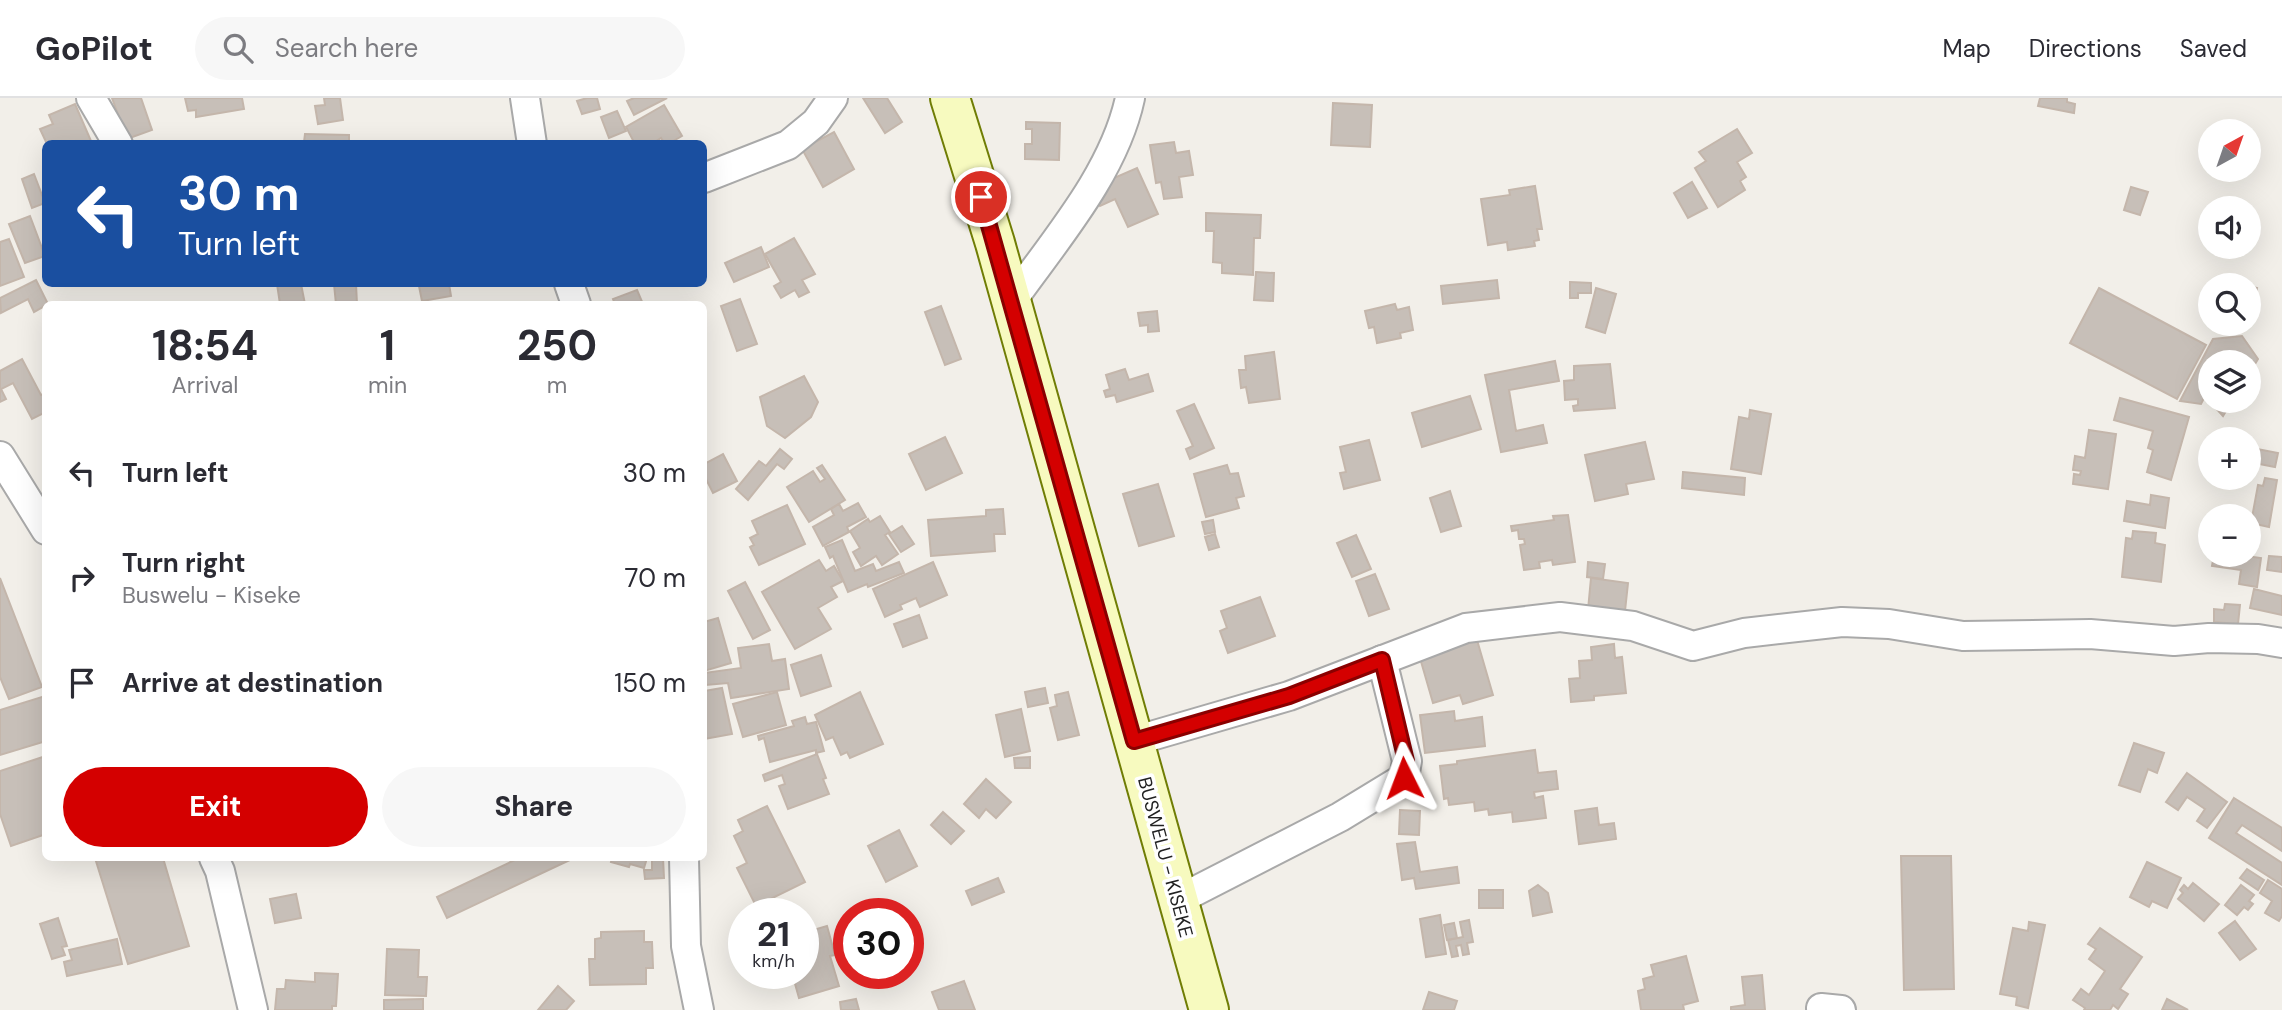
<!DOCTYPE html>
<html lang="en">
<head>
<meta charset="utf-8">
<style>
  body { margin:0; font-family:"DM Sans",sans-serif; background:#f7f7f7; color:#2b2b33; height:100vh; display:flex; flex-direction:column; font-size:26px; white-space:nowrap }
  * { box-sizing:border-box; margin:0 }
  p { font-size:23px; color:#7c7c81 }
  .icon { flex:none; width:38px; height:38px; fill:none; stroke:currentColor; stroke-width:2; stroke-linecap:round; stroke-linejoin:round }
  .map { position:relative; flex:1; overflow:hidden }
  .panel { position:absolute; left:42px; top:203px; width:665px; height:560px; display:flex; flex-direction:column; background:#fff; border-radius:10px; box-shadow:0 7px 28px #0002 }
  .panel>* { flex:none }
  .guide { position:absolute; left:42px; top:42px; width:665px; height:147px; border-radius:10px; box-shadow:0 7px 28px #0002; background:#1a4fa0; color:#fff; overflow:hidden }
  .needle { width:46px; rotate:40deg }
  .fabs { position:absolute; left:2198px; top:21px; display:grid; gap:14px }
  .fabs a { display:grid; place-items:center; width:63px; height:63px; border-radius:50%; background:#fff; box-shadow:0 7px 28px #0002; font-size:35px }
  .speed { position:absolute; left:728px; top:800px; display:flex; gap:14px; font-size:35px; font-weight:700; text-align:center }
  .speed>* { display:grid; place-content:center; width:91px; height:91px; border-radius:50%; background:#fff; box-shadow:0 7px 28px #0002; line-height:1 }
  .speed small { font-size:18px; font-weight:400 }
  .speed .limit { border:10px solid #d22; background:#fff; color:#111 }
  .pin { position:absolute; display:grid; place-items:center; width:60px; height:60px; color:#fff; margin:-30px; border:4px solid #fff; border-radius:50%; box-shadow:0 2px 7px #0007 }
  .me { position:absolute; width:77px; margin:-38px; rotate:357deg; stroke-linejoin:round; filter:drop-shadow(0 0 5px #0008) }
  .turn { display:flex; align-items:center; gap:24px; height:147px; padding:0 21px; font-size:32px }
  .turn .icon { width:91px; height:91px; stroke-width:2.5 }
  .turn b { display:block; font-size:49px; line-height:60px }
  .eta { display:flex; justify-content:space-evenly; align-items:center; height:119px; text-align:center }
  .eta b { font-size:42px; font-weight:700; line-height:49px }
  .cta { display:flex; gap:14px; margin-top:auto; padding:14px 21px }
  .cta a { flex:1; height:80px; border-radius:42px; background:#d40000; color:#fff; font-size:28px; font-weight:700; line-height:80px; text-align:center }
  .cta a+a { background:#f7f7f7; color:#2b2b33 }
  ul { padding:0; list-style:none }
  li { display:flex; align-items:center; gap:21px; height:105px; padding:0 21px }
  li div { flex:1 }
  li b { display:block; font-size:26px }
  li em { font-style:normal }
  header { display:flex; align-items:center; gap:42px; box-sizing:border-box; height:98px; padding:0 35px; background:#fff; border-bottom:2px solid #e1e1e2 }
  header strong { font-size:33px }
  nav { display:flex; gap:38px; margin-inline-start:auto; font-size:24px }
  .search { width:490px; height:63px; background:#f7f7f7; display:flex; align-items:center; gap:18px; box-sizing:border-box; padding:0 24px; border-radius:38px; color:#7c7c81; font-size:26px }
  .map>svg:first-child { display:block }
  .building { fill:#c7bfb8; stroke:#c4b6ab; stroke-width:2 }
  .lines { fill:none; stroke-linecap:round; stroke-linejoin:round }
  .minor-casing { stroke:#a9a9a9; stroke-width:32 }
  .secondary-casing { stroke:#707d05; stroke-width:42 }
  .minor { stroke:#fff; stroke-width:28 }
  .secondary { stroke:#f7fabf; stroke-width:38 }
  .route-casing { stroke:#8a0000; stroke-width:18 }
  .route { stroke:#d40000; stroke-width:12 }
  .labels { text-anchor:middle; stroke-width:7; stroke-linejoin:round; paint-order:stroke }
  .street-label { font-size:19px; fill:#222; stroke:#fff }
</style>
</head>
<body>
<header>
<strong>GoPilot</strong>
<div class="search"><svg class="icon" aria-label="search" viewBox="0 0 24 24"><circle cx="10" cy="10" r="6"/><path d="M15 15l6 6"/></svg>Search here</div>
<nav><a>Map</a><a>Directions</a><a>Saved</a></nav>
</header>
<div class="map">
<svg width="2282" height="912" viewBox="0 0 2282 912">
  <rect width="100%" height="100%" fill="#f2efe9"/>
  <g class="building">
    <polygon points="112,0 141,0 152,32 127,41"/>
    <polygon points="185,0 242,0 244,11 196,19 196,12 188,13"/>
    <polygon points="324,0 340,0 343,22 318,26 315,8 325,7"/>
    <polygon points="587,0 597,0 600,11 582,16 577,3"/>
    <polygon points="634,0 667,0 634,17 627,3"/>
    <polygon points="863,0 887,0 902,24 885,35"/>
    <polygon points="2040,0 2067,0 2067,4 2075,6 2074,15 2038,8"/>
    <polygon points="1333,5 1372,7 1370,49 1331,47"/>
    <polygon points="75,6 91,43 84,46 47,46 40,31 53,26 49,17"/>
    <polygon points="664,7 682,38 668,46 665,46 661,40 652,46 635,46 626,29"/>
    <polygon points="617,13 626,33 609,40 601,19"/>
    <polygon points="1026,24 1060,25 1059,62 1025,61 1025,46 1032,46 1032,31 1026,31"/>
    <polygon points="1737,31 1752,55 1737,64 1746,79 1740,83 1745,92 1718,109 1695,70 1706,63 1699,54"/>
    <polygon points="834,34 854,71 823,89 802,51"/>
    <polygon points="305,36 349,37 349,46 308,46 304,44"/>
    <polygon points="1174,44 1176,55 1189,53 1193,77 1179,79 1182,99 1164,101 1161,84 1156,85 1150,47"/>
    <polygon points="1137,70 1158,116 1128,129 1115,101 1100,108 1091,90"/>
    <polygon points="34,76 45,105 32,110 22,81"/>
    <polygon points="1692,84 1707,110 1688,120 1674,95"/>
    <polygon points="1535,88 1542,131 1537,131 1539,142 1534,143 1535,148 1508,152 1507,144 1488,147 1481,101 1510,97 1509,92"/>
    <polygon points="2131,89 2148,94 2140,117 2124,112"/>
    <polygon points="1206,115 1261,117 1260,140 1254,140 1253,177 1222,175 1222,165 1213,164 1214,133 1206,133"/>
    <polygon points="30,118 45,158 25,165 9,126"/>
    <polygon points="794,140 815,176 802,182 809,194 799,199 795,192 781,200 774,188 781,184 765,156"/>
    <polygon points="9,141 24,179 0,188 0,144"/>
    <polygon points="761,149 769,169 734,184 725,165"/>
    <polygon points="1256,174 1274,175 1273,203 1254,202"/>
    <polygon points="36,182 48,206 34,214 28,201 1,215 0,200"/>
    <polygon points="1497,182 1499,200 1443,206 1441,188"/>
    <polygon points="1570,184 1591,185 1591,195 1578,195 1578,200 1570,200"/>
    <polygon points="277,186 301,186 305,206 280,206"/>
    <polygon points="334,186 356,186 357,206 336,206"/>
    <polygon points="434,186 449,186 451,198 422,203 419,188"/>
    <polygon points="2249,188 2257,190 2251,219 2249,219"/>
    <polygon points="1596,190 1616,196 1605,235 1586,229"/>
    <polygon points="2099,190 2206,247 2177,301 2070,245"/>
    <polygon points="637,192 643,206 615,206 613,201"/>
    <polygon points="740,201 757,246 737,253 721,208"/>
    <polygon points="1395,206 1397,212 1409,209 1413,232 1400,235 1401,240 1377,245 1374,229 1369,230 1365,213"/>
    <polygon points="941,208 961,261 945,267 925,214"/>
    <polygon points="1157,213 1159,233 1148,234 1148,227 1140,228 1138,215"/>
    <polygon points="2242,238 2258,261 2249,276 2249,264 2210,264 2210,303 2232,303 2223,318 2205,298 2201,306 2180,303 2213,241"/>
    <polygon points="1274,254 1280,301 1249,305 1246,289 1241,290 1239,272 1246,272 1245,258"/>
    <polygon points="22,261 41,297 46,295 46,314 32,321 13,285 1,291 6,301 0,304 0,273"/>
    <polygon points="1555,263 1559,283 1509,292 1516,333 1543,327 1547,345 1501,354 1485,277"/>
    <polygon points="1610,266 1615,310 1574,313 1573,308 1578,307 1578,301 1565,302 1564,283 1574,282 1574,268"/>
    <polygon points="1125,271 1129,282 1148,276 1153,293 1117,304 1115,297 1106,299 1104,293 1110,291 1106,277"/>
    <polygon points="804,278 818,304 811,319 785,340 767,328 760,299"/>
    <polygon points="1470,298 1481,331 1422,349 1412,315"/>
    <polygon points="2120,300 2189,319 2171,382 2147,374 2153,352 2148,350 2153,333 2114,322"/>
    <polygon points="1194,306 1214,350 1190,361 1186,351 1193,348 1177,313"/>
    <polygon points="1750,312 1771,316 1761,376 1731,371 1739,319 1749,321"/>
    <polygon points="2089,332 2116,336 2108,391 2073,386 2074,376 2080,377 2081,373 2073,372 2075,358 2085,360"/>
    <polygon points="945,339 962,375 926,392 909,356"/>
    <polygon points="1369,342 1380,382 1344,391 1340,375 1346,374 1340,349"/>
    <polygon points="1645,344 1654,381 1626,386 1628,396 1595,403 1585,357"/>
    <polygon points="2252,350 2278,355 2275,369 2249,364"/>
    <polygon points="780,351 792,361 784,371 777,366 748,402 736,391 759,363 766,368"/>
    <polygon points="723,356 737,383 713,395 704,377 704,366"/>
    <polygon points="822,367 845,402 809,424 787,389 813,373 820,384 825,381 817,370"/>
    <polygon points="1227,367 1230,376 1238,375 1244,398 1236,400 1239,410 1206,419 1194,376"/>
    <polygon points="1683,374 1745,380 1744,397 1682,390"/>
    <polygon points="2265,380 2277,382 2269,429 2251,425 2258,387 2263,388"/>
    <polygon points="1158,386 1174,438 1139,448 1123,396"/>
    <polygon points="1450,393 1461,428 1441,434 1430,400"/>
    <polygon points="2151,397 2169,400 2165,430 2124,423 2127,403 2150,407"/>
    <polygon points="858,405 866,419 847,429 849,434 823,448 813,429 834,417 831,411 839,406 843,413"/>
    <polygon points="787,407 805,446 759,467 750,449 754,447 750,440 758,436 752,423"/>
    <polygon points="1003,411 1005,436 994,436 995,453 931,458 928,422 986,418 986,412"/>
    <polygon points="1568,417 1575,464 1553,467 1552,462 1539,464 1540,470 1524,472 1520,447 1525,446 1524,441 1519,441 1518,432 1512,433 1511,428 1554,422 1553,418"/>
    <polygon points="880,418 890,434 885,437 898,456 882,467 876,458 861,468 853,454 860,450 850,433 868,421 870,424"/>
    <polygon points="1213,422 1215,434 1205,436 1202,424"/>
    <polygon points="902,428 914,446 901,454 889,436"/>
    <polygon points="2133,433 2156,435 2155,445 2165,447 2161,484 2122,479 2126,440 2132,441"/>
    <polygon points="1215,436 1219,449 1209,452 1205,439"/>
    <polygon points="1356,437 1371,471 1352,479 1337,445"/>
    <polygon points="842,442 855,473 873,466 876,473 899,464 904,475 868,489 867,486 848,494 833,458 830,460 825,449"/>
    <polygon points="2214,457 2239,457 2261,460 2257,489 2239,486 2241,472 2212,468"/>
    <polygon points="2269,458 2282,459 2282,474 2267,472"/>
    <polygon points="819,462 826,473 834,468 843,483 831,489 837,499 818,510 831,531 795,551 762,494"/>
    <polygon points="933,464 947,497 920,509 916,500 900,507 902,511 885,519 873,491"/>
    <polygon points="1588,464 1605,466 1603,481 1587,479"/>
    <polygon points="1375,476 1389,511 1369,518 1356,483"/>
    <polygon points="0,480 42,589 9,601 0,579"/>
    <polygon points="1591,480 1628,485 1625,513 1601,510 1600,513 1588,512"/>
    <polygon points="745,484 770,532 753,541 728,493"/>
    <polygon points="2254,491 2282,498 2282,517 2250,510"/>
    <polygon points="1260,499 1275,538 1228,555 1220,533 1227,530 1221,513"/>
    <polygon points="2225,506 2240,507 2238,526 2214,524 2214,511 2224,512"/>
    <polygon points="919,517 927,540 903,549 894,526"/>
    <polygon points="718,520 731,565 704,573 704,524"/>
    <polygon points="1477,542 1493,597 1463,606 1460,597 1433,605 1420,560"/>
    <polygon points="769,546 772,563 785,561 789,591 731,600 728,585 706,587 704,575 741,570 738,550"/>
    <polygon points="1614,546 1615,560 1622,559 1626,595 1594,598 1594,602 1571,604 1569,581 1580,580 1579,563 1592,562 1591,549"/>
    <polygon points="821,557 831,588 801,598 791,567"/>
    <polygon points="722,590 732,636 704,641 704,593"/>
    <polygon points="1045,590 1048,605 1028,609 1025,594"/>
    <polygon points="777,594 786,627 743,639 733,606"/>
    <polygon points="860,594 883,646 850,660 847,654 841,657 833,639 826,642 815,617"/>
    <polygon points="1068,594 1079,637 1058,642 1050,610 1057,608 1055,597"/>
    <polygon points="45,598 46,643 0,657 0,612"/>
    <polygon points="1021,611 1030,653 1005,659 996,617"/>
    <polygon points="1454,613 1455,623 1482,619 1485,648 1425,655 1420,617"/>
    <polygon points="805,619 807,626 816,624 824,653 816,655 816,652 770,664 764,640 759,642 758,638 794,628 792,623"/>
    <polygon points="2134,645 2164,655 2157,675 2148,671 2140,694 2119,687"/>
    <polygon points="1535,652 1538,675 1556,673 1558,691 1534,694 1535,700 1543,698 1546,720 1513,724 1512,714 1489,717 1488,711 1475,713 1474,704 1449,707 1448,700 1444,701 1440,668 1457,666 1457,663"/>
    <polygon points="817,656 826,680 823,681 829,696 788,711 779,688 785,686 782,677 765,683 763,677"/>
    <polygon points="46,658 46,736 11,748 0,716 0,673"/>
    <polygon points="1030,659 1030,670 1015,670 1014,660"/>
    <polygon points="2187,675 2227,704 2207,730 2197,723 2205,711 2187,699 2178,712 2166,704"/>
    <polygon points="986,681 1011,704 996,720 986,711 979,720 964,706"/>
    <polygon points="2234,700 2282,730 2282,753 2242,727 2236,735 2282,765 2282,787 2209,740"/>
    <polygon points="767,708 805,784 756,808 737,770 747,765 734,738 743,733 738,722"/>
    <polygon points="1597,710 1599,727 1614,725 1616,741 1579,746 1575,713"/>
    <polygon points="1400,712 1420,713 1419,737 1399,736"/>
    <polygon points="943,714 964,733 951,746 931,727"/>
    <polygon points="899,732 917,768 886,784 868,748"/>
    <polygon points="1415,744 1420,774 1457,769 1459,785 1416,791 1414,780 1402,782 1397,746"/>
    <polygon points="1901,758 1951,758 1954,891 1904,892"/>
    <polygon points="95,760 163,760 189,848 128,866"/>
    <polygon points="519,760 574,760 447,820 437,799"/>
    <polygon points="612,760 647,760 644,770 630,766 629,769 611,764"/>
    <polygon points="663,760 664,780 645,781 644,772 652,772 652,761"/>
    <polygon points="2147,764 2181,780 2167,810 2152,803 2149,809 2130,799"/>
    <polygon points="2247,771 2264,782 2258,792 2240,780"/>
    <polygon points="998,780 1004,794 972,807 966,793"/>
    <polygon points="2268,782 2282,791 2282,818 2279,823 2265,815 2272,803 2260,795"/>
    <polygon points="2193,785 2219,806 2204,823 2178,801 2183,795 2180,792 2184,787 2188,791"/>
    <polygon points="1538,787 1548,795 1552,814 1533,818 1529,793"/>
    <polygon points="2241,787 2254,797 2249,803 2253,806 2248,812 2244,809 2237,817 2225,807"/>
    <rect x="1479" y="792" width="24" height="18"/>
    <polygon points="296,796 301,820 275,825 270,801"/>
    <polygon points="1440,817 1446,856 1426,859 1420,821"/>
    <polygon points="58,820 67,848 62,849 65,857 52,861 40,826"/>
    <polygon points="1469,822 1473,844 1467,845 1469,856 1463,857 1461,847 1456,848 1458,858 1452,859 1448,842 1463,839 1460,824"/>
    <polygon points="2235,823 2256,851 2240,862 2219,835"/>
    <polygon points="2029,824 2045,827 2028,910 2016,907 2017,899 2000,896 2013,830 2028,833"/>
    <polygon points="1454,825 1457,840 1447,842 1444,827"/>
    <polygon points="827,828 835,857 830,858 839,888 799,900 792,875 803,875 803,835"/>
    <polygon points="2100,830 2142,859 2120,891 2128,896 2118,911 2113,907 2110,912 2084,912 2085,910 2073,902 2081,891 2089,897 2105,873 2089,861 2096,851 2088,846"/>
    <polygon points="644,833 644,844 652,844 653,870 646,870 646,886 590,887 589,861 595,861 595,841 601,840 601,834"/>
    <polygon points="117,841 122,866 67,878 64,864 72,862 69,852"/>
    <polygon points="387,851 419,852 418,879 427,879 426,898 385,897"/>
    <polygon points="1686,858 1698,903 1683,907 1684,912 1641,912 1638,893 1645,891 1643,881 1654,878 1651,867"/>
    <polygon points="315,875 338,876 336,908 332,908 332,912 275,912 277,891 285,891 286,882 315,884"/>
    <polygon points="1762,877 1765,912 1731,912 1731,909 1745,907 1742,879"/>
    <polygon points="964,883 975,912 939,912 932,894"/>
    <polygon points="558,888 574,903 566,912 538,912"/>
    <polygon points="1429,894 1457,903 1454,912 1423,912"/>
    <polygon points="423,901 423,912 384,912 384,902"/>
    <polygon points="856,901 859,912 841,912 840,904"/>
    <polygon points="2167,901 2188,912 2162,912"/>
  </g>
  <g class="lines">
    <defs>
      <g id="minor">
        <polyline points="91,0 118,46"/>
        <polyline points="525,0 532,46"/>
        <polyline points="704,80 788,47 816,24 833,0"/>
        <polyline points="569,186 576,206"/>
        <path d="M1011,204c44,-62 103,-129 119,-204"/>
        <polyline points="0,358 46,432"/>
        <polyline points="1134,643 1289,598 1466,530 1560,519 1633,528 1693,548 1744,535 1842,524 1889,526 1963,538 2090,536 2174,543 2209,540 2258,541 2282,545"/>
        <polyline points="214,760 220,773 253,912"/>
        <polyline points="684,760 686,848 699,912"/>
        <polyline points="1178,802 1340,719 1404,680 1407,663 1382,562"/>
        <polyline points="1821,910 1841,912"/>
      </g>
      <polyline id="secondary" points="950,0 995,145 1209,912"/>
    </defs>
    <use href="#minor" class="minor-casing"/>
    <use href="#secondary" class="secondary-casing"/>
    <use href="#minor" class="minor"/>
    <use href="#secondary" class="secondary"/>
  </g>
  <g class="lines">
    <defs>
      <polyline id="route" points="981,99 1134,643 1289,598 1382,562 1406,663 1404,680"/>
    </defs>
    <use href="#route" class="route-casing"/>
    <use href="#route" class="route"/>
  </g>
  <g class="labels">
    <g class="street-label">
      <text transform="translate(1166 759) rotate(75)" y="7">BUSWELU - KISEKE</text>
    </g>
  </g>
</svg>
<div class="fabs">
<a><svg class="needle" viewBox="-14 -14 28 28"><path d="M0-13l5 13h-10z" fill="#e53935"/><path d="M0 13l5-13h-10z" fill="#7c7c81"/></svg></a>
<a><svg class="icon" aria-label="sound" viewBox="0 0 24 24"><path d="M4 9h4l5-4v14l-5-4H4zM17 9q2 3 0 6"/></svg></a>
<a><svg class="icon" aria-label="search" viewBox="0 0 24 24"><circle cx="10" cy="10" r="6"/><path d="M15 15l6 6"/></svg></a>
<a><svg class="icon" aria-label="layers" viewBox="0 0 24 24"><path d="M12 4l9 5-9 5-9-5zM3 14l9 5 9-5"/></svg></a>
<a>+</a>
<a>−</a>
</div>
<div class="speed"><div>21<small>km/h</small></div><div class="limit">30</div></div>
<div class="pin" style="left:981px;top:99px;background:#d93025"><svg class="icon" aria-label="arrive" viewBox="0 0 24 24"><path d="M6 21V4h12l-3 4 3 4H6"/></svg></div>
<svg class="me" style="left:1404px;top:680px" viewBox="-20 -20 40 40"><path d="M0-17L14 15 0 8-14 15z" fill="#d40000" stroke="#fff" stroke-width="4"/></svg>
<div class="guide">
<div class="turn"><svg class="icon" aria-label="left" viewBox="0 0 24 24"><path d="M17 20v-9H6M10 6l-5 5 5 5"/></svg><div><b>30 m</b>Turn left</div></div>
</div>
<section class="panel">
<div class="eta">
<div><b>18:54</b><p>Arrival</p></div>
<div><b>1</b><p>min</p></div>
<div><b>250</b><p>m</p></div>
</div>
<ul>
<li><svg class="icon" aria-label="left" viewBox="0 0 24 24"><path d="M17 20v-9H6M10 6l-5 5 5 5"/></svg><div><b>Turn left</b></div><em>30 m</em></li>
<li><svg class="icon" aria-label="right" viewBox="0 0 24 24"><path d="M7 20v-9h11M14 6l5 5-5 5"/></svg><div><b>Turn right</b><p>Buswelu - Kiseke</p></div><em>70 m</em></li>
<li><svg class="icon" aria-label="arrive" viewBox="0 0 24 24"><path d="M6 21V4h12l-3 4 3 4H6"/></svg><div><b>Arrive at destination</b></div><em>150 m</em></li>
</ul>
<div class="cta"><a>Exit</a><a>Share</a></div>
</section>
</div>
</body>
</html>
